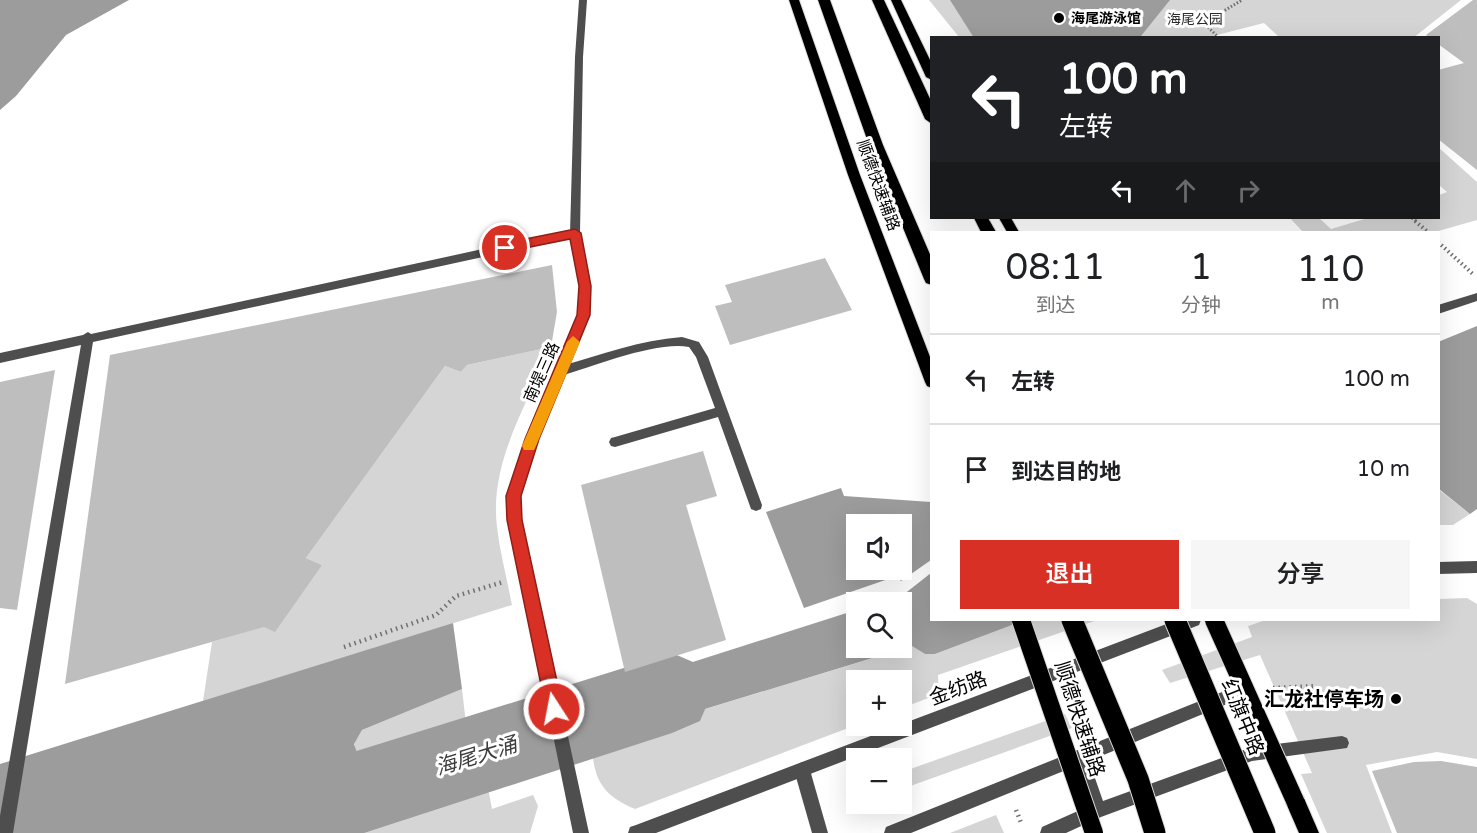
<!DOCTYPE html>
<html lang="zh">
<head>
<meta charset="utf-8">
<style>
  body { margin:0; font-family:"Varela Round","Noto Sans SC",sans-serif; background:#f6f6f6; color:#202124; height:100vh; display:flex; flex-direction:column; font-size:22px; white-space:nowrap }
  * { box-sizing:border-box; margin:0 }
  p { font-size:20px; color:#757577 }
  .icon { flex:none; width:33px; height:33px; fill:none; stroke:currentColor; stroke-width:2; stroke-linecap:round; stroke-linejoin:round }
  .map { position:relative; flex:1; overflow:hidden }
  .side { position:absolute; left:930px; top:231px; width:510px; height:390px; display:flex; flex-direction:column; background:#fff; border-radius:0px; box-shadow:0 6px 24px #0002 }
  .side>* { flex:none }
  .top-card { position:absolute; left:930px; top:36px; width:510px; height:183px; border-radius:0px; box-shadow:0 6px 24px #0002; background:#202124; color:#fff; overflow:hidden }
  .fabs { position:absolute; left:846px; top:514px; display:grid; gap:12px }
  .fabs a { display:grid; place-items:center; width:66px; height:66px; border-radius:0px; background:#fff; box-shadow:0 6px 24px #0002; font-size:30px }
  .pin { position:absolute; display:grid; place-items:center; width:51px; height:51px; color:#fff; margin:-26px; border:3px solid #fff; border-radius:50%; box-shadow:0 2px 6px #0007 }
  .me { position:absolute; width:66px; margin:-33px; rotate:349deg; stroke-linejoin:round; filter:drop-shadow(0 0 4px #0008) }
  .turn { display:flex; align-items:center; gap:21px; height:126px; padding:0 30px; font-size:27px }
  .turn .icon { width:78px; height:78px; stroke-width:2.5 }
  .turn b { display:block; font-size:42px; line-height:51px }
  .lanes { display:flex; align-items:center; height:57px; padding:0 30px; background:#0003; justify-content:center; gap:30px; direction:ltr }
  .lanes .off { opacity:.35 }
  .eta { display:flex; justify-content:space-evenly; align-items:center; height:102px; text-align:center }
  .eta b { font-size:36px; font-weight:600; line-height:42px }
  .action { display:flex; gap:12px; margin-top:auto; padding:12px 30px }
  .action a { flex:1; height:69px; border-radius:0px; background:#d93025; color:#fff; font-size:24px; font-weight:600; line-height:69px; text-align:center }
  .action a+a { background:#f6f6f6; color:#202124 }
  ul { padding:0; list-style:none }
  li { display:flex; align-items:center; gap:18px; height:90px; padding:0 30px; border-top:2px solid #e0e0e0 }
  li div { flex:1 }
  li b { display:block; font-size:22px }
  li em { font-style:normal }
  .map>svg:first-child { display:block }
  .green { fill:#d5d5d5 }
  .water { fill:#9c9c9c; fill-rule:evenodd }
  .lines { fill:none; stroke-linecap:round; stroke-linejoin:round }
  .river { fill:#9c9c9c; fill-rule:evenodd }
  .building { fill:#bebebe }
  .primary-casing { stroke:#dbdbdb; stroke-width:2 }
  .highway-casing { stroke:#dbdbdb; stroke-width:2 }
  .path-far2 { stroke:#707070; stroke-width:3; stroke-dasharray:1.5 2; stroke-linecap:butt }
  .path-far1 { stroke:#707070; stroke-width:4; stroke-dasharray:1.5 3; stroke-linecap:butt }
  .path { stroke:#707070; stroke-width:4.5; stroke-dasharray:1.5 4; stroke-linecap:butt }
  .lane { fill:#4e4e4e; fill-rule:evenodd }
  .street { fill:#4e4e4e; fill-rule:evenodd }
  .primary { fill:#000; fill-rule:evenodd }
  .highway { fill:#000; fill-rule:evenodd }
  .primary-bridge-casing { stroke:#dbdbdb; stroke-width:20; stroke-linecap:butt }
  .highway-bridge-casing { stroke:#dbdbdb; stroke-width:23; stroke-linecap:butt }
  .primary-bridge { stroke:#000; stroke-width:18 }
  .highway-bridge { stroke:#000; stroke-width:21 }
  .route { fill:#d93025; stroke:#8d1f18; stroke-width:1.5 }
  .slow { fill:#f59e0b }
  .poi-dot { fill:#000; stroke:#fff; stroke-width:2 }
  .labels { text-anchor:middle; stroke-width:6; stroke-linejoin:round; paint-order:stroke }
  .far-poi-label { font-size:14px; font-weight:bold; fill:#000; stroke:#fff; text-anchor:start }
  .far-park-label { font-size:14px; fill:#2c2c2c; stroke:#fff }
  .street-label { font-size:16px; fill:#000; stroke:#fff }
  .near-street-label { font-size:20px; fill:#000; stroke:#fff }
  .near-poi-label { font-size:20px; font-weight:bold; fill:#000; stroke:#fff; text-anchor:end }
  .near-water-label { font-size:21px; font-style:italic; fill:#3d3d3d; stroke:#fff }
</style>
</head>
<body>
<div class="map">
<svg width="1477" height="833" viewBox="0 0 1477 833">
  <rect width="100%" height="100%" fill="#fff"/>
  <g class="green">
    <polygon points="929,0 1461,0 1413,38 1279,37 1264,23 1209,37 959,37"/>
    <polygon points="1439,148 1477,182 1477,220 1435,232 1303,232 1290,218 1319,218 1331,229 1368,218 1438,218 1439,195 1447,192 1439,185"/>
    <path d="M551,347c-24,58 -62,115 -54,180 3,26 10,52 15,78l-309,96 9,-59 40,-12 1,-8 69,-57 -16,-7 139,-192 16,6 6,-7z"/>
    <polygon points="1438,489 1470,514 1453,525 1439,525"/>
    <polygon points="1467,598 1477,604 1477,759 1437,752 1366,765 1392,833 1327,833 1301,774 1312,773 1260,655 1170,683 1162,670 1252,637 1248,626 1266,620 1438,620 1439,599"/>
    <path d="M1025,620h72l-159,55 1,19 -37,14v-27h-46v44l-221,84c-31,-13 -41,-28 -43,-61l34,-15 287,-87 12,8h10z"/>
    <polygon points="462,689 467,733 368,756 357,752 354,743 362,730"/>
    <polygon points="1065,714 1072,728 902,789 902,772"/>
    <polygon points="486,778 492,809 533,795 538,806 530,833 358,833"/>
    <polygon points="996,815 1004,833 950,833"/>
  </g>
  <g class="water">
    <polygon points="0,0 129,0 66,35 16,96 0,110"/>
    <polygon points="950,0 1170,0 1141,36 974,38"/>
    <polygon points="1477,326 1477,509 1470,514 1439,489 1438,342"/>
    <path d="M841,488l3,8 87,6v58l-30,21 -4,-5 -93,32 -38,-96zM856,525h46v45h-46z"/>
    <polygon points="931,573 932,620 1025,620 935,654 925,654 912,646 626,733 592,748 580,698 856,610 856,648 902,648 902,603 878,603 903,595"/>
    <polygon points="453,623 462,689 362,730 354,744 357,752 368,756 480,728 486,778 358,833 0,833 0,764"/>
  </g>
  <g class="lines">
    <polygon class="river" points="672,653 700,665 712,693 700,721 672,733 364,833 188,833 200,802 231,790"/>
  </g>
  <g class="building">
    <polygon points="1473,0 1477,0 1477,170 1438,139 1438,70 1464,63 1438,44 1438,38 1430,38 1426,35"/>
    <polygon points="825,258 852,310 730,345 715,306 732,302 725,285"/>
    <polygon points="552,265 557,312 551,347 467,365 461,372 445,366 306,558 322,565 275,632 264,627 65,684 110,355"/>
    <polygon points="55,370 17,610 0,608 0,382"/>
    <polygon points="703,451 717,496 686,505 726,640 625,672 581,485"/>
    <polygon points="1441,761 1477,767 1477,833 1397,833 1372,771 1414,762"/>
  </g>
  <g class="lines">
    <defs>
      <g id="primary">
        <polygon points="789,0 799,0 860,175 932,362 932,388 927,386 925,382 848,175"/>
        <polygon points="891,0 901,0 932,64 932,80 926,77"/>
        <polygon points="999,218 1011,218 1019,232 1007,232"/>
        <polygon points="1296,793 1303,796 1319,833 1299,833 1286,803 1289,796"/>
      </g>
      <g id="highway">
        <polygon points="818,0 830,0 883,145 932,259 932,285 926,283 924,279 869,145"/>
        <polygon points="872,0 884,0 932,103 932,124 925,119"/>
        <polygon points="974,218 988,218 996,232 981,232"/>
      </g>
    </defs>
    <use href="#primary" class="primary-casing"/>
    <use href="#highway" class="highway-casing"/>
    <g class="path-far2">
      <polyline points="1219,38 1204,23 1242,0"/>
      <polyline points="1412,218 1417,222"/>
    </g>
    <g class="path-far1">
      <polyline points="1415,221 1428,232"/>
      <polyline points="1438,242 1474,275"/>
    </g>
    <g class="path">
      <polyline points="344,647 436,615 456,596 503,582"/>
      <polyline points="1273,688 1317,686"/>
      <polyline points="1016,810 1022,825"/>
    </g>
    <g class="lane">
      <polygon points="575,229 579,230 580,233 579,236 93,342 13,833 0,833 0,816 81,345 0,363 0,353 83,335 88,332 91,334"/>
      <path d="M682,337l17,5 9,15 54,148 -1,4 -5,2 -5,-2 -33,-92 -103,30 -4,-1 -2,-4 2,-4 4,-1 100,-29 -19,-51 -7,-10c-33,-6 -94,19 -128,29l-4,-2 -2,-3 2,-3 4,-2c40,-11 79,-26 121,-29z"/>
      <polygon points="1227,690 1232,692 1234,697 1232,702 1089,761 1103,801 1252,747 1342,736 1347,738 1349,743 1347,748 1252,761 1101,817 1066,833 1040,833 1042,827 1089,806 1076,766 911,833 884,833 886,827"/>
      <polygon points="802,762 807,765 810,770 828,833 812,833 794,770 797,765"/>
    </g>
    <g class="street">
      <polygon points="579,0 587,0 583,57 580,233 590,286 590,315 530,460 519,496 521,520 589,833 573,833 509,520 507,496 518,460 578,315 580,286 570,233 575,57"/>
      <polygon points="1477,293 1477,301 1438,314 1438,305"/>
      <polygon points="1477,561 1477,573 1438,574 1438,562"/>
      <polygon points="1177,620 1201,620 1199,625 1194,627 656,833 628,833 630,827 636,825 897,726 902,726 902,724"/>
    </g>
    <use href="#primary" class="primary"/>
    <use href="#highway" class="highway"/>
    <defs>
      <g id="primary-bridge">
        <polyline points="1021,620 1094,833"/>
        <polyline points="1214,620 1296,803"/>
      </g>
      <g id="highway-bridge">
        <polyline points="1072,620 1138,779 1155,833"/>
        <polyline points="1175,620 1265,833"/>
      </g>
    </defs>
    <use href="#primary-bridge" class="primary-bridge-casing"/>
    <use href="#highway-bridge" class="highway-bridge-casing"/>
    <use href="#primary-bridge" class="primary-bridge"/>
    <use href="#highway-bridge" class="highway-bridge"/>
  </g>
  <polygon class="route" points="575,229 581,233 591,286 590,315 539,439 521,496 522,520 563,709 560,715 554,717 548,715 546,709 507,520 506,496 525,439 577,315 579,286 570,239 505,252 499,248 505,243"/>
  <polygon class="slow" points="573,336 580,342 536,446 534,450 524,450 522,446 567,342"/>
  <g class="poi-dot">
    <circle cx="1059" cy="18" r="6"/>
    <circle cx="1396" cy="699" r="6"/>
  </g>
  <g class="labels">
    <g class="far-poi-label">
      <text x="1071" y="23">海尾游泳馆</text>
    </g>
    <g class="far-park-label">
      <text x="1195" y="24">海尾公园</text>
    </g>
    <g class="street-label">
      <text transform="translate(879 185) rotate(70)" y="6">顺德快速辅路</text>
      <text transform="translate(541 372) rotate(-66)" y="6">南堤三路</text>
    </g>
    <g class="near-street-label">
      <text transform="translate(958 688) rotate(-21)" y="7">金纺路</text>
      <text transform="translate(1243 717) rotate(68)" y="7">红旗中路</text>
      <text transform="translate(1080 719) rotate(72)" y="7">顺德快速辅路</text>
    </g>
    <g class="near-poi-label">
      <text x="1384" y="706">汇龙社停车场</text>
    </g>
    <g class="near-water-label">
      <text transform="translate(476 756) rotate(-17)" y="7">海尾大涌</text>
    </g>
  </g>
</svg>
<div class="fabs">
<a><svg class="icon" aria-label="sound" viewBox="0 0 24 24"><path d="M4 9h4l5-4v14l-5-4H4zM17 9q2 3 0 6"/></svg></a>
<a><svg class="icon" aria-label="search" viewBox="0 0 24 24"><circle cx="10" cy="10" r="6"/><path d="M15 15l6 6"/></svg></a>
<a>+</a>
<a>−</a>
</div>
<div class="pin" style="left:505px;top:248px;background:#d93025"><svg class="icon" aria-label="arrive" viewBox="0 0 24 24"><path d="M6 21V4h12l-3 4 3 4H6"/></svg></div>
<svg class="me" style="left:554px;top:709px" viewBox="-20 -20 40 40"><circle r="17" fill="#d93025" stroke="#fff" stroke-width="3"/><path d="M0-11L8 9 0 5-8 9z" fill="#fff"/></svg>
<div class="top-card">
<div class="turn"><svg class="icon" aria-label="left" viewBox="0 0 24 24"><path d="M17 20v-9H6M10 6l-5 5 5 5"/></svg><div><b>100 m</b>左转</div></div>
<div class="lanes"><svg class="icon" aria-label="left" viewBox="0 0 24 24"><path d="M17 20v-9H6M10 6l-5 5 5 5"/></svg><svg class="icon off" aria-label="ahead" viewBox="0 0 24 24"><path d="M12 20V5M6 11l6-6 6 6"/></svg><svg class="icon off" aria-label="right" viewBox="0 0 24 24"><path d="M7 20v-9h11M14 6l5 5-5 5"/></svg></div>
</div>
<section class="side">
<div class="eta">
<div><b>08:11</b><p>到达</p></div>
<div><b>1</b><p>分钟</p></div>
<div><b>110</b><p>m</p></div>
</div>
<ul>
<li><svg class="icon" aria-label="left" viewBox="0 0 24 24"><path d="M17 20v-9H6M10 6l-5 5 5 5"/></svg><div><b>左转</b></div><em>100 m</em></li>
<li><svg class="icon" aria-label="arrive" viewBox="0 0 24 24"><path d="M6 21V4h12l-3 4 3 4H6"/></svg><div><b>到达目的地</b></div><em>10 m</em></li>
</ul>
<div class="action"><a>退出</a><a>分享</a></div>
</section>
</div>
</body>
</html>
